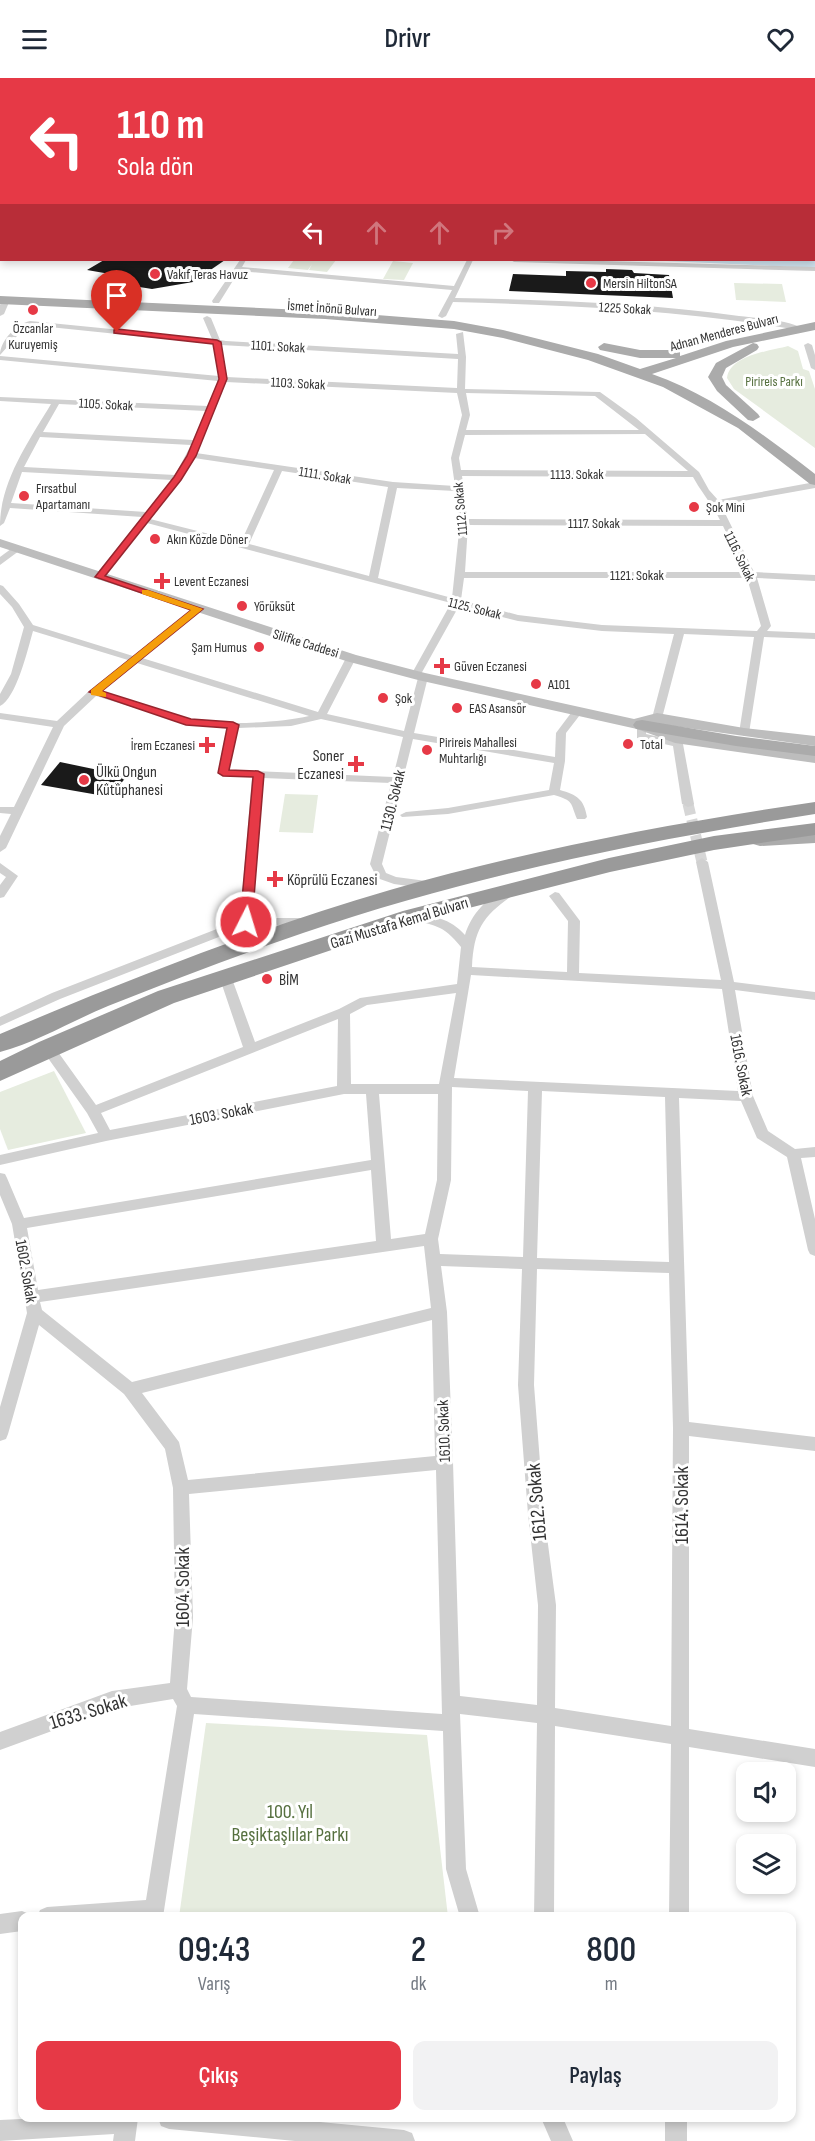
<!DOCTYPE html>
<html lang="tr">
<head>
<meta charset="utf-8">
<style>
  body { margin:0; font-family:"Sofia Sans Condensed",sans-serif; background:#f2f2f3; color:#1f2937; height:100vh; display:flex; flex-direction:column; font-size:22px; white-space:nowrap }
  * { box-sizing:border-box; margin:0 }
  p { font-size:20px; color:#747a83 }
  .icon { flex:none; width:33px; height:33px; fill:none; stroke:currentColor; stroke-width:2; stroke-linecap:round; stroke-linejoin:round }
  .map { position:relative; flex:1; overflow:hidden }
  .details { position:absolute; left:18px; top:1834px; width:778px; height:210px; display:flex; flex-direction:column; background:#fff; border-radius:12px; box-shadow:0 3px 9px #0003 }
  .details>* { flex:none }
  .top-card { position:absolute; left:0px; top:0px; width:816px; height:183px; box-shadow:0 3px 9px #0003; background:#e63946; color:#fff; overflow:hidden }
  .tools { position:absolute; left:736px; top:1684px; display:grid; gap:12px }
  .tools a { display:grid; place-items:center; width:60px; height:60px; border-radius:12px; background:#fff; box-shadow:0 3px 9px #0003; font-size:30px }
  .pin { position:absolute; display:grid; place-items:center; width:51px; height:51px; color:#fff; margin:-62px -26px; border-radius:50% 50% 50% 0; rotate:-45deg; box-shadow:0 0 6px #0007 }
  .pin .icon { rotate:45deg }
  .me { position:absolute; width:66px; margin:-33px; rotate:5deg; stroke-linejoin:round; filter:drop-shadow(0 0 4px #0008) }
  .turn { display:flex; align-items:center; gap:21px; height:126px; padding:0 18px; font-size:27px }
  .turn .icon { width:78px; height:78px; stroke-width:2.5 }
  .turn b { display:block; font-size:42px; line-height:51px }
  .lanes { display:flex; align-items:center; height:57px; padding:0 18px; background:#0003; justify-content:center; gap:30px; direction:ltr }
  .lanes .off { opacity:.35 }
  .eta { display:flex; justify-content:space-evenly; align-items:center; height:102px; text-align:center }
  .eta b { font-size:36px; font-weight:600; line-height:42px }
  .primary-button { display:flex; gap:12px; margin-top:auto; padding:12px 18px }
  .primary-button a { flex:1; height:69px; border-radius:12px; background:#e63946; color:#fff; font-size:24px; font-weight:600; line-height:69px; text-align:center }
  .primary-button a+a { background:#f2f2f3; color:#1f2937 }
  header { display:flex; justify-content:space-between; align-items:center; height:78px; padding:0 18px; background:#fff; font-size:27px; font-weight:600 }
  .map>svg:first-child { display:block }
  .green { fill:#e6ecdf }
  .water { fill:#cfe2ee }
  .building { fill:#1a1a1a }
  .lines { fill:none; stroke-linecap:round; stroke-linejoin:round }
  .street-tunnel { stroke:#d6d6d6; stroke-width:11; stroke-dasharray:11 5; stroke-linecap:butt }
  .street { fill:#d0d0d0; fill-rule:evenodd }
  .secondary { fill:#bdbdbd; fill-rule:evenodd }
  .primary { fill:#ababab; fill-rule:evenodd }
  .highway { fill:#9a9a9a; fill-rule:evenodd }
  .route { fill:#e63946; stroke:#96252e; stroke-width:1.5 }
  .slow { fill:#f59e0b }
  .poi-dot { fill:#e63946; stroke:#fff; stroke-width:2 }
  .labels { text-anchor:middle; stroke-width:6; stroke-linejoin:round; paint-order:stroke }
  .far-poi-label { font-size:14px; fill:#333; stroke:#fff; text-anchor:start }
  .far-street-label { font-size:14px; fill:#333; stroke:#fff }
  .far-park-label { font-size:14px; fill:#56703f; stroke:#fff }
  .poi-label { font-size:16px; fill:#333; stroke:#fff; text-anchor:start }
  .street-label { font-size:16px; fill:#333; stroke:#fff }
  .near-street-label { font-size:20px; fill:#333; stroke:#fff }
  .near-park-label { font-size:20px; fill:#56703f; stroke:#fff }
</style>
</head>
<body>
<header><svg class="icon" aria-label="menu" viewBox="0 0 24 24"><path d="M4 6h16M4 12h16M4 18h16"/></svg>Drivr<svg class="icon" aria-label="heart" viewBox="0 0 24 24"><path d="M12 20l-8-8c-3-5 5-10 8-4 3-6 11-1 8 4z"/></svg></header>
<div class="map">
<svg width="815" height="2063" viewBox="0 0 815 2063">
  <rect width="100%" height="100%" fill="#fff"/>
  <g class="green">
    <polygon points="294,182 336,182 327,194 309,192 312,186 308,192 288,190"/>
    <polygon points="393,183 413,185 404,202 383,201"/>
    <polygon points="734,205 782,206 786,224 736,222"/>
    <path d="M788,268l10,5 5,18 6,2 6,18v59l-81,-59 -7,-11c3,-23 43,-27 61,-32z"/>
    <polygon points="285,716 318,717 313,755 279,754"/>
    <polygon points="54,993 86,1055 8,1072 0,1051 0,1014"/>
    <polygon points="206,1645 427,1657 448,1839 179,1839"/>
  </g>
  <polygon class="water" points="0,0 815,0 815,190 644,182 814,182 814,2 2,2 1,145"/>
  <g class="building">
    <polygon points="104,182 225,182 193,204 152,211 127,207 134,202 133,200 87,192"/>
    <polygon points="606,191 632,192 634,195 669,197 673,220 509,213 513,196 566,198 566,193 606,194"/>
    <polygon points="60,684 127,698 110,719 41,707"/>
  </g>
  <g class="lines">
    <polyline class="street-tunnel" points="688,726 702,784"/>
    <g class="street">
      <path d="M240,182h6l-4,7 212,19 13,-26h6l-18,38c95,2 190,5 284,18 17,2 49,4 63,12l-4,2c-114,-20 -229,-25 -345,-28l-7,14 -4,2 -4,-2 14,-26 -213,-19 -20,32h-6l-1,-2z"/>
      <polygon points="511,182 567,182 815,189 815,193 514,184"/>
      <polygon points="3,220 10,222 4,236 0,238 0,227"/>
      <path d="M207,238l4,2 9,22 6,1 232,13 -2,-20 7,-2 3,25 -1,32 135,3 36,26 63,54 10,18 9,10 97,-18v6l-94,17 33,67 61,3v6l-58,-3 14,48 -4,5 48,2v6l-51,-2 -15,96 -5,3 -5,-3 15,-96 -70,-3 -22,84 -5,3 -5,-3 22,-84 -72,-3 -84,-10 -59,-15 -38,68 7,3 -14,56 141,24 1,-24 18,-24h8l1,2 -17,22 -1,28 -5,29c17,5 24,9 27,27l-2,2h-8c-7,-17 -3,-18 -23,-24l-106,19 -46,3 -2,-2 6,-3 42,-4 101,-18 5,-27 -141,-24 -31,125 4,9 10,4 38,5 2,3 -2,3 -4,1 -36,-5 -17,-6 -7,-14 21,-81 -128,-5 -11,140h56l4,1 2,3 -2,3 -65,1 -187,73 -60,27v-9l52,-24 188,-73 12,-143 -29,-1 -5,-3 9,-45 -37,-3 -94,-29 -32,30 -58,122 -6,4v-16l11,-22 -11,-1v-6h14l39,-80 -53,-8v-6l57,8 33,-31 38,-30 -95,-29c-5,18 -17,68 -33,75v-12l11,-20 13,-47 -12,-20 -12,-13v-9l3,1 16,18 14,21 100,31 62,-49h6v4l-59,47 176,54 28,-54 5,-3 4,1 1,2 -29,56 77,17 14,-53 -7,-3 40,-72 -304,-80 -45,56 -3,1 -5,-3 48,-60 -132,-9 -6,15 -4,3c0,-45 29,-85 51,-122l-51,-3v-4l208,9 10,-25 -218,-21v-4l219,20 -5,-32 -184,-19 -5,2 -25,28c0,-14 16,-31 30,-34l182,18 -9,-21zM221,267l237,14 -1,29 -230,-11zM226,304l231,11 5,22 -11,43 4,28 -62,-4 -197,-29zM466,315l129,3 44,34h-173l4,-15zM59,326l147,7 -13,29 -150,-8zM645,356l43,37 -227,-1 -2,-12 6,-23zM40,359l151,8 -16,30 -151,-8zM194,380l80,12 -33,72 -91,-23 31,-39zM282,393l106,16 -19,89 -120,-32zM22,394l150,8 -26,32 -135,-9zM462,398l231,1c8,15 19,27 27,43l-252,-1zM397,410l58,3 5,31 -8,76 -74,-20zM468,447l255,1 22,46h-280zM464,500h283l14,48 -4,5 -155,-6 -84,-10 -57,-15zM137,585l172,53c-31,7 -88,10 -119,3 -30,-7 -59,-19 -88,-28zM321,641l82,18 -10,40 -164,-7 9,-42 53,-2z"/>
      <polygon points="808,265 812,267 815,277 815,292 811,290 804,267"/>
      <polygon points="15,468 23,470 0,487 0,479"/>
      <polygon points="642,644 647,647 646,656 682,664 683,666 694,726 692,728 688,729 682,726 673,668 637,660 637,647"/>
      <path d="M702,780l6,4 26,120 81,10v8l-80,-10 18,106 15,35 27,18 20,-2v10l-14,1 14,61v37l-5,-2 -2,-4 -21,-93 -30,-19 -16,-37 -62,-3 10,324 126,15v14l-126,-15v293l126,20v18l-126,-20v170h-20l2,-173 -116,-18 -1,191h-20l3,-194 -77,-9 6,155 14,48h-20l-14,-48 -3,-138 -249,-17 -31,203h-126l3,-7 7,-3 99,-7 31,-194 -4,-7 -61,10 -112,41v-18l112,-41 58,-8 5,-66 -2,-129 -8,-39 -41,-55 -85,-69 -31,109 -2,5 -6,2v-34l27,-94 -15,-89 -12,-29v-22l5,1 2,4 17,40 347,-58 -5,-66h-22l-238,47 -106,24v-10l98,-22 -11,-20 -44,-62 -2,-3 2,-3h10l43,60 147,-58 -24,-71 2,-3h8l2,3 24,66 84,-33 21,-11 97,-14 4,-37c-18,-23 -28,-22 -54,-28l-2,-3 6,-4c22,4 39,6 54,23 6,-21 25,-42 47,-49l4,1 2,3 -2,3c-32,22 -42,34 -44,74l95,5 1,-51 -19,-25 6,-4 4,1 21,28 -1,52 142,7 -25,-118zM471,897l251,14 16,102 -284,-13zM456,915l-17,91h-88l-1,-70 17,-9zM338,941l-1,67 -227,44 -9,-17zM452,1009l76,4 -5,166 -83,-3 -2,-15 13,-59zM542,1013l123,6 4,165 -132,-4zM379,1016h59l-1,86 -12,54 -34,5zM371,1092l5,71 -338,49 -11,-62zM424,1168l7,62 -299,74 -90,-72 -2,-8zM441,1188l81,3 -4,116 10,129 10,91 -1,100 -77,-9 -7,-234 -6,-150zM537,1191l132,4 4,155 -2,298 -116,-18 1,-103 -12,-91 -10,-129zM432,1242l3,136 -247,24 -9,-38 -37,-49zM436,1392l6,244 -251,-17 -4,-8 6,-72 -4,-123z"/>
      <polygon points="0,785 18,798 4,819 0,820 0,807 6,799 0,795"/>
      <polygon points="22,1833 29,1836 30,1839 22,1839 22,1853 0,1856 0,1836"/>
      <polygon points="42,2040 138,2040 135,2063 113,2063 114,2056 0,2063 0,2042"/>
      <polygon points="158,2040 278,2040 404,2052 412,2055 415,2063 295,2063 169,2051 161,2048"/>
      <polygon points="541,2040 563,2040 573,2063 551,2063"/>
      <rect x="665" y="2040" width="22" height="23"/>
    </g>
    <polygon class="secondary" points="0,461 356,577 425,595 634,641 657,635 744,650 815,658 815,668 652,645 678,656 815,675 815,685 675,665 637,651 418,602 346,583 0,469"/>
    <g class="primary">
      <path d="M0,218l325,15 129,10 49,9 95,24 42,15 36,-11h-36l-40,-8 -2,-3 6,-4 36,7h35l5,1v5l46,-15 89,-19v8l-82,17 -81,27c62,22 112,61 163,100v11l-5,-1 -72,-56 -75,-41 -75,-27 -85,-22 -49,-9 -129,-10 -325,-15z"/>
      <polygon points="753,265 757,266 759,269 757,272 726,290 722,299 726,307 758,336 760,339 753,343 748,342 717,313 708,299 716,285"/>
      <polygon points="642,642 736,658 815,668 815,678 736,668 636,651 633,647 636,643"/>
      <polygon points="815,753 815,765 760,768 753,766 750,762 753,758 760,756"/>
    </g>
    <g class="highway">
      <path d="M815,724v12c-173,27 -345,62 -512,119 -65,22 -130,47 -195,73 -36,15 -71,36 -108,46v-18c128,-55 257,-105 390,-144 140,-40 282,-67 425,-88z"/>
      <polygon points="815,745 815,757 714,772 610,794 418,843 174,925 0,1003 0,983 39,964 158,913 403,833 609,780 714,758"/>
    </g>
  </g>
  <polygon class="route" points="117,251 217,262 221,264 227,301 196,378 181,402 105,498 203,531 102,613 191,641 233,644 239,647 229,692 258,693 264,696 252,844 246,848 240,844 253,699 223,698 218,695 227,650 186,647 89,614 191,532 95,499 174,399 187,378 219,301 213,266 114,255 114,252"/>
  <polygon class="slow" points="142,512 148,512 203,531 102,613 106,615 106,619 91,617 91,612 191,532 142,516"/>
  <g class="poi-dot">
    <circle cx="155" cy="196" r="6"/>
    <circle cx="591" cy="205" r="6"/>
    <circle cx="33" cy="232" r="6"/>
    <circle cx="24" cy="418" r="6"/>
    <circle cx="694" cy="429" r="6"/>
    <circle cx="155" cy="461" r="6"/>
    <path d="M159 494h6v6h6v6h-6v6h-6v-6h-6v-6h6z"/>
    <circle cx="242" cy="528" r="6"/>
    <circle cx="259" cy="569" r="6"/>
    <path d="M439 579h6v6h6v6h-6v6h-6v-6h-6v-6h6z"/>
    <circle cx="536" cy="606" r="6"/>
    <circle cx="383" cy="620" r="6"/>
    <circle cx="457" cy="630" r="6"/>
    <circle cx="628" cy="666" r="6"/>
    <path d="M204 658h6v6h6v6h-6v6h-6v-6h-6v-6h6z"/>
    <circle cx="427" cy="672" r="6"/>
    <path d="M353 677h6v6h6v6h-6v6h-6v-6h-6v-6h6z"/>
    <circle cx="84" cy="702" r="6"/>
    <path d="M272 792h6v6h6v6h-6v6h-6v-6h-6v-6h6z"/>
    <circle cx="267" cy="901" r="6"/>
  </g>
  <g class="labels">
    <g class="far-poi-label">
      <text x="167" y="201">Vakıf Teras Havuz</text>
      <text x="603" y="210">Mersin HiltonSA</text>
      <text x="33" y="255" text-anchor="middle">Özcanlar<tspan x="33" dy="16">Kuruyemiş</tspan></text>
      <text x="36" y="415">Fırsatbul<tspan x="36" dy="16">Apartamanı</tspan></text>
      <text x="706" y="434">Şok Mini</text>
      <text x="167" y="466">Akın Közde Döner</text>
      <text x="174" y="508">Levent Eczanesi</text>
      <text x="254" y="533">Yörüksüt</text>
      <text x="247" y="574" text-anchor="end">Şam Humus</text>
      <text x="454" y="593">Güven Eczanesi</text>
      <text x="548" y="611">A101</text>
      <text x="395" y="625">Şok</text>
      <text x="469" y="635">EAS Asansör</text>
      <text x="439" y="669">Pirireis Mahallesi<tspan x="439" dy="16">Muhtarlığı</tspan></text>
      <text x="640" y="671">Total</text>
      <text x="195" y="672" text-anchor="end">İrem Eczanesi</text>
    </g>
    <g class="far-street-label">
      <text transform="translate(332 230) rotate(4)" y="5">İsmet İnönü Bulvarı</text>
      <text transform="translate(625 230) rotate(3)" y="5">1225 Sokak</text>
      <text transform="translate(724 254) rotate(-15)" y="5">Adnan Menderes Bulvarı</text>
      <text transform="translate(278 268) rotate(3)" y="5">1101. Sokak</text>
      <text transform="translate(298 305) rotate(3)" y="5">1103. Sokak</text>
      <text transform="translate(106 326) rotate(3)" y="5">1105. Sokak</text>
      <text x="577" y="401">1113. Sokak</text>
      <text transform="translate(325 397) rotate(9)" y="5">1111. Sokak</text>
      <text transform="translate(460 431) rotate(-95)" y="5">1112. Sokak</text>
      <text x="594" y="450">1117. Sokak</text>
      <text transform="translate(740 478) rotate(64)" y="5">1116. Sokak</text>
      <text x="637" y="502">1121. Sokak</text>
      <text transform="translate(475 530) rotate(14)" y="5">1125. Sokak</text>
      <text transform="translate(306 565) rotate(17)" y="5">Silifke Caddesi</text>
    </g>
    <g class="far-park-label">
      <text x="774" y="308">Pirireis Parkı</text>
    </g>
    <g class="poi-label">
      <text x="344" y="683" text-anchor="end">Soner<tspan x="344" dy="18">Eczanesi</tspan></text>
      <text x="96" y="699">Ülkü Ongun<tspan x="96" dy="18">Kütüphanesi</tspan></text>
      <text x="287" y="807">Köprülü Eczanesi</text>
      <text x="279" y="907">BİM</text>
    </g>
    <g class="street-label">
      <text transform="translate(392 722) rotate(-76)" y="6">1130. Sokak</text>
      <text transform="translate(399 844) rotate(-17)" y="6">Gazi Mustafa Kemal Bulvarı</text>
      <text transform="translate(742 987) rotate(79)" y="6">1616. Sokak</text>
      <text transform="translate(221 1035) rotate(-11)" y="6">1603. Sokak</text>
      <text transform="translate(27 1193) rotate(80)" y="6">1602. Sokak</text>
      <text transform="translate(443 1353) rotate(-92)" y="6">1610. Sokak</text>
    </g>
    <g class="near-street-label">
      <text transform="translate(536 1424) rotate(-95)" y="7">1612. Sokak</text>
      <text transform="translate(681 1427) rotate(-90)" y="7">1614. Sokak</text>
      <text transform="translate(182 1509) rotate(-90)" y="7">1604. Sokak</text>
      <text transform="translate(88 1633) rotate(-17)" y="7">1633. Sokak</text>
    </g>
    <g class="near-park-label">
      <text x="290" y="1740">100. Yıl<tspan x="290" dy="23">Beşiktaşlılar Parkı</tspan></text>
    </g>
  </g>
</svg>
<div class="tools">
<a><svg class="icon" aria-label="sound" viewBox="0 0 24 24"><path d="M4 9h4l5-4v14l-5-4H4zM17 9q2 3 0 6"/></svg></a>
<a><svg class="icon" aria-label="layers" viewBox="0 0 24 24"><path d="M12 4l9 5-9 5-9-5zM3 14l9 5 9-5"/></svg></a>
</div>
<div class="pin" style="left:117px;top:254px;background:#d93025"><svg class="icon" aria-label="arrive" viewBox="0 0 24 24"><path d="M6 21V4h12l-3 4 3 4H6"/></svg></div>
<svg class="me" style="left:246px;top:844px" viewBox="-20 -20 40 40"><circle r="17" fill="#e63946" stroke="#fff" stroke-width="3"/><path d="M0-11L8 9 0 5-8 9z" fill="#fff"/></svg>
<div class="top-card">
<div class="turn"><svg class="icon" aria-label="left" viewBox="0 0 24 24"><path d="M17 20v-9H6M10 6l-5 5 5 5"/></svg><div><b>110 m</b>Sola dön</div></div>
<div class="lanes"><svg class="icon" aria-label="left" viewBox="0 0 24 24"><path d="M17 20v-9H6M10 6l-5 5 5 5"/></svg><svg class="icon off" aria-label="ahead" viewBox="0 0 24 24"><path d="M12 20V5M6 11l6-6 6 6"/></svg><svg class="icon off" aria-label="ahead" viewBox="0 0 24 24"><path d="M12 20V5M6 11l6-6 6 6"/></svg><svg class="icon off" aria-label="right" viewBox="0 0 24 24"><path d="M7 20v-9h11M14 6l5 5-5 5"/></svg></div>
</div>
<section class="details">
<div class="eta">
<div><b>09:43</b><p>Varış</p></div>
<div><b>2</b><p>dk</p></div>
<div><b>800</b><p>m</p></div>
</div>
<div class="primary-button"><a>Çıkış</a><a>Paylaş</a></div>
</section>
</div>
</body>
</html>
